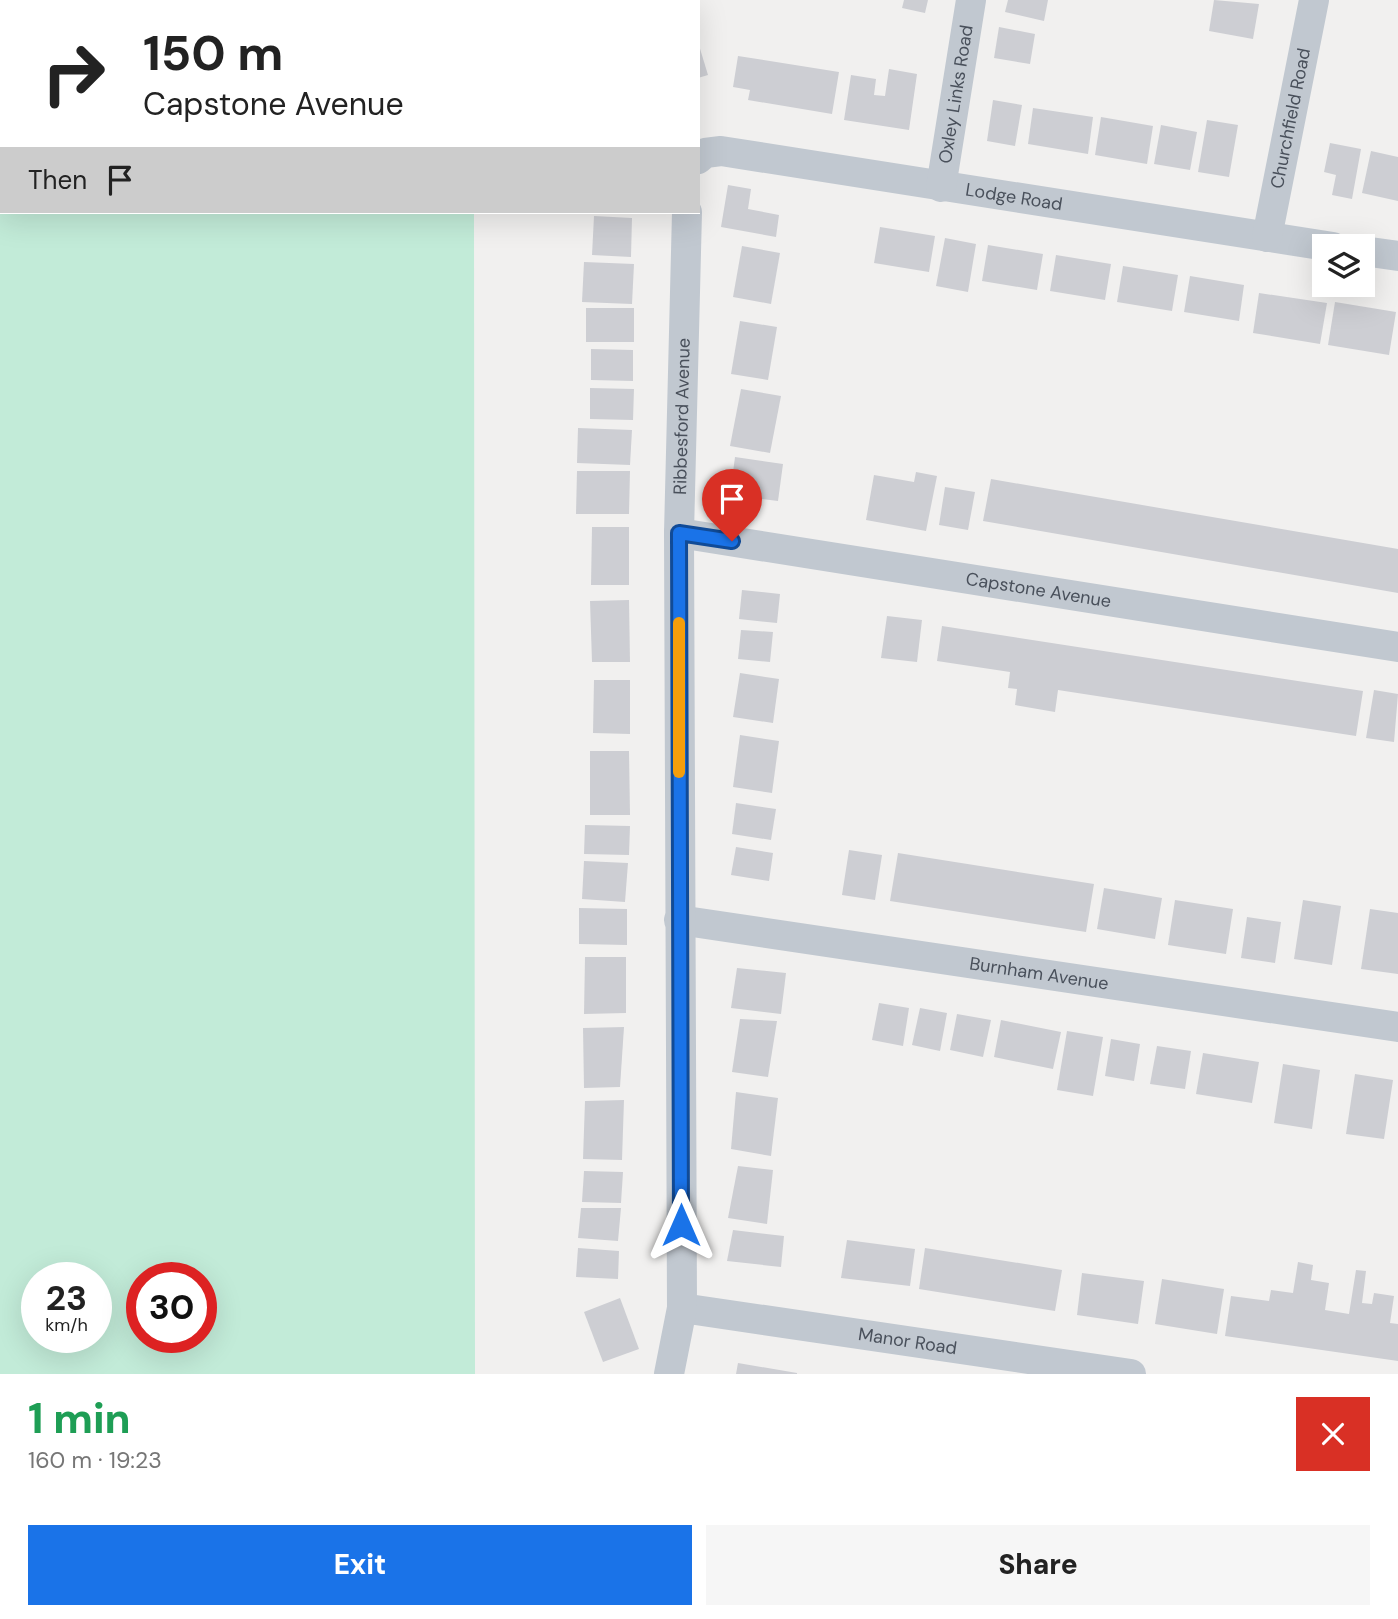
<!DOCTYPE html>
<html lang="en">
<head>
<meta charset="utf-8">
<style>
  body { margin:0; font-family:"DM Sans",sans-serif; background:#f6f6f6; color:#222; height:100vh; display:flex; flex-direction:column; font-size:26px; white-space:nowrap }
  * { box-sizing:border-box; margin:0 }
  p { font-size:23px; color:#767676 }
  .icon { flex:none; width:38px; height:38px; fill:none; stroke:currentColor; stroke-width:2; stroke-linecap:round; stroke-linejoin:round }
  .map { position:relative; height:1374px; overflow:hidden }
  .sheet { display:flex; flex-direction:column; background:#fff; flex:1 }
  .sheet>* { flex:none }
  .guide { position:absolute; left:0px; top:0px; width:700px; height:214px; box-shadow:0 7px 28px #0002; background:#fff; color:#222; overflow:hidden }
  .controls { position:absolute; left:1312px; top:234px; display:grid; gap:14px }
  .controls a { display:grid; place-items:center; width:63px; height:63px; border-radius:0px; background:#fff; box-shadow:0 7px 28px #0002; font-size:35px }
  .speed { position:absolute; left:21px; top:1262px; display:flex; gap:14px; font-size:35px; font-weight:700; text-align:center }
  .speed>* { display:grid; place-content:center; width:91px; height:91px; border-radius:50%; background:#fff; box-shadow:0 7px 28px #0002; line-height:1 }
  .speed small { font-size:18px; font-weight:400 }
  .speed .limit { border:10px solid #d22; background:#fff; color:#111 }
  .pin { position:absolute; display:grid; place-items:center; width:60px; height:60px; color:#fff; margin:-72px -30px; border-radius:50% 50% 50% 0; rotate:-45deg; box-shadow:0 0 7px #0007 }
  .pin .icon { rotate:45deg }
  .me { position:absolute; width:77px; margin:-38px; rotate:0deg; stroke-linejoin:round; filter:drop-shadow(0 0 5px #0008) }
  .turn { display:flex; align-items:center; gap:24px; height:147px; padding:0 28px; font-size:32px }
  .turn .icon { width:91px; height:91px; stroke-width:2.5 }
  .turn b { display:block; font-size:49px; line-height:60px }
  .then { display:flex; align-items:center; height:66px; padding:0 28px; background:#0003; gap:14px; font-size:26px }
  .round { display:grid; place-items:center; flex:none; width:74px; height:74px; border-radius:0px; background:#f6f6f6 }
  .headline { display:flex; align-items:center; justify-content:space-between; height:119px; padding:0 28px }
  h1 { font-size:42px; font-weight:800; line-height:52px; color:#1e9e55 }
  .action { display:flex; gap:14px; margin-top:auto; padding:14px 28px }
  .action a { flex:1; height:80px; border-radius:0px; background:#1a73e8; color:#fff; font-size:28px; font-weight:800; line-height:80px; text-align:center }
  .action a+a { background:#f6f6f6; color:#222 }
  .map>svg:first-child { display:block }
  .green { fill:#c2ebd8; fill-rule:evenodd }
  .building { fill:#cdced3 }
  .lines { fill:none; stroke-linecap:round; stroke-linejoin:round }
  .minor { stroke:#c1c8d0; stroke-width:30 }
  .route-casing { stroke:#114b97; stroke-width:18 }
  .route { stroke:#1a73e8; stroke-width:12 }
  .slow { stroke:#f59e0b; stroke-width:12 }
  .labels { text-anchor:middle; stroke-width:6; stroke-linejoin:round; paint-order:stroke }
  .street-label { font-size:18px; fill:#49505b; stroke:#fff }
</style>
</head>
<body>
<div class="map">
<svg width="1398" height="1374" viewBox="0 0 1398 1374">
  <rect width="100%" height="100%" fill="#f1f0ef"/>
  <path class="green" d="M0,0h499l-497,2v210h472l1,1162h-475zM37,1278h59v59h-59zM142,1278h59v59h-59z"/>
  <g class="building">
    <polygon points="904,0 928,0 925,13 902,8"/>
    <polygon points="1008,0 1048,0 1044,21 1005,12"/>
    <polygon points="1214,0 1259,4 1253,39 1209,31"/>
    <polygon points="999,27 1035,34 1030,64 994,58"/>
    <polygon points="698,42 708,75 698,78"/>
    <polygon points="738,56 839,72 832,114 748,100 750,90 733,87"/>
    <polygon points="889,69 917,74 909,130 844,120 851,75 876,79 874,95 885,96"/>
    <polygon points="993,100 1022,105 1015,146 987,141"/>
    <polygon points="1033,108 1093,117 1088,154 1028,144"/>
    <polygon points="1101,117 1153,126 1147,164 1095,155"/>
    <polygon points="1207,120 1238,125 1229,177 1198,172"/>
    <polygon points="1161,125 1197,132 1190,170 1154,164"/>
    <polygon points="1330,143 1361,149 1352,199 1332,195 1336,175 1324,172"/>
    <polygon points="1371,151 1398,157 1398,201 1362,193"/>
    <polygon points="728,185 751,189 748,209 779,215 776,237 721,227"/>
    <polygon points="594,216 632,218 631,257 592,255"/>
    <polygon points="880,227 935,236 929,272 874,263"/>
    <polygon points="945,238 976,244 968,292 936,286"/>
    <polygon points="988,245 1043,254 1037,290 982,281"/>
    <polygon points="742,246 780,253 771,304 733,297"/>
    <polygon points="1056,255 1111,264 1105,300 1050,291"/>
    <polygon points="584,262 634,264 632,304 582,302"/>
    <polygon points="1123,266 1178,275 1172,311 1117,302"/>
    <polygon points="1190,276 1244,285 1239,321 1184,312"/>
    <polygon points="1259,293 1327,303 1320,344 1253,333"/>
    <polygon points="1335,302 1396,312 1389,355 1328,345"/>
    <rect x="586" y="308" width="48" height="34"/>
    <polygon points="740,321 777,327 768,380 731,374"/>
    <polygon points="591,349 633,350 633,381 591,380"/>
    <polygon points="590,388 634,389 633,420 590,419"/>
    <polygon points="741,389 781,396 770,453 730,446"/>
    <polygon points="578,428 632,430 630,465 577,463"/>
    <polygon points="735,457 783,464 778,501 730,495"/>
    <polygon points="577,471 630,471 629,514 576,514"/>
    <polygon points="916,472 937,476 926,531 866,520 874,475 914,482"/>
    <polygon points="991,479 1398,549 1398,593 983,521"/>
    <polygon points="945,487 975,492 968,530 939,525"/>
    <polygon points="592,527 629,527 629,585 591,585"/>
    <polygon points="742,590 780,594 777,623 739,619"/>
    <polygon points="629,600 630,662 592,662 590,601"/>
    <polygon points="887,616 922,620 917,662 881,658"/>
    <polygon points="942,626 1363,691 1356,736 1058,690 1055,712 1015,705 1017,689 1008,688 1010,672 937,661"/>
    <polygon points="741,630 773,632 770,662 738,659"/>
    <polygon points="740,673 779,679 773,723 733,717"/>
    <polygon points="594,680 630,680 630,734 593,733"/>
    <polygon points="1374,690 1398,694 1394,742 1366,738"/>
    <polygon points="740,735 779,741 772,793 733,787"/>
    <polygon points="590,751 629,751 630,815 590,815"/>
    <polygon points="736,803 776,809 771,840 732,834"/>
    <polygon points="585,825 630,826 629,855 584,854"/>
    <polygon points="736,847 773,853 769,881 731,875"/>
    <polygon points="849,850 882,855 875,900 842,895"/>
    <polygon points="898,853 1094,884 1086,932 890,901"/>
    <polygon points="584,861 628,863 625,902 582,899"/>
    <polygon points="1104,888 1162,898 1155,939 1097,929"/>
    <polygon points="1175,900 1233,909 1226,954 1168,945"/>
    <polygon points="1303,900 1341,906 1332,965 1294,959"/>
    <polygon points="579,908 627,909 627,945 579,944"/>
    <polygon points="1370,909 1398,913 1398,974 1361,969"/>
    <polygon points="1247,917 1281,922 1275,963 1241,958"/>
    <polygon points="585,957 626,957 626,1013 584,1014"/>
    <polygon points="737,968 786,973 781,1014 731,1008"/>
    <polygon points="879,1003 909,1008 903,1046 872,1040"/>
    <polygon points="920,1008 947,1013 940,1051 912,1045"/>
    <polygon points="957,1014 991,1020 983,1057 950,1050"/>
    <polygon points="740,1019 777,1021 768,1077 732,1072"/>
    <polygon points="1001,1020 1061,1032 1053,1069 994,1057"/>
    <polygon points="624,1027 620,1087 584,1088 583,1028"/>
    <polygon points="1067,1031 1103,1037 1093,1096 1057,1090"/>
    <polygon points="1111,1039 1140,1044 1134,1081 1105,1076"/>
    <polygon points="1157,1046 1191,1051 1185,1089 1150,1084"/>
    <polygon points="1203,1053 1259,1062 1252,1103 1196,1094"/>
    <polygon points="1283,1064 1320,1070 1312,1129 1274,1123"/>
    <polygon points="1355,1074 1393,1080 1384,1139 1346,1134"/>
    <polygon points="736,1092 778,1098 771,1156 731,1149"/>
    <polygon points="624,1100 622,1160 583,1159 585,1101"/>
    <polygon points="738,1166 773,1170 767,1224 728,1218"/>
    <polygon points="584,1171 623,1172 621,1203 582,1202"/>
    <polygon points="581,1208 621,1208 618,1241 578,1238"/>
    <polygon points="733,1230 784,1236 781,1267 727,1261"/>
    <polygon points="847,1240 915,1249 910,1286 841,1278"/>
    <polygon points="578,1248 619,1251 618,1279 576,1277"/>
    <polygon points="925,1248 1062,1270 1055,1311 919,1289"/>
    <polygon points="1298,1262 1313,1265 1311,1280 1329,1283 1325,1310 1349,1314 1356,1270 1366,1271 1362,1303 1372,1304 1374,1293 1394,1296 1390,1323 1398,1324 1398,1361 1225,1336 1231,1296 1269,1301 1271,1290 1293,1293"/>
    <polygon points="1082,1273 1144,1281 1138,1324 1077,1315"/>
    <polygon points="1162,1279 1224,1289 1217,1334 1155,1324"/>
    <polygon points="620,1298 639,1349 603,1362 584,1312"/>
    <polygon points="738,1363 797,1373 797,1374 736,1374"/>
  </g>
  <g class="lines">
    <g class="minor">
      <path id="s1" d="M698,159l7,-6 16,-2 612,96"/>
      <path id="s2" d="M941,187l30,-187"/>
      <path id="s3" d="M1267,237l47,-237"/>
      <polyline points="1363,251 1398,256"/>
      <path id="s4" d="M679,533l719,114"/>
      <path id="s5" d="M679,920l719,107"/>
      <path id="s6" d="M682,1308l449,66"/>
      <path id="s7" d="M669,1374l13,-66 -3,-775 8,-321"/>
    </g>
  </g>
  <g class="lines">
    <defs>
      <polyline id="route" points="681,1225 679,533 732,541"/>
    </defs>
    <use href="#route" class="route-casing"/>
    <use href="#route" class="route"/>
    <polyline class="slow" points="679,623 679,772"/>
  </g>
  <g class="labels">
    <g class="street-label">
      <text dy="6" stroke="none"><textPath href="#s2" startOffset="94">Oxley Links Road</textPath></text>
      <text dy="6" stroke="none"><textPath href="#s3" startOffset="121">Churchfield Road</textPath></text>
      <text dy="6" stroke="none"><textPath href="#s1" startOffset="322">Lodge Road</textPath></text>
      <text dy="6" stroke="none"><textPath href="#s7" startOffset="959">Ribbesford Avenue</textPath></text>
      <text dy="6" stroke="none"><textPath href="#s4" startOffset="364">Capstone Avenue</textPath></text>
      <text dy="6" stroke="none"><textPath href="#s5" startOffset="364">Burnham Avenue</textPath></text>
      <text dy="6" stroke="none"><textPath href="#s6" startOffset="228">Manor Road</textPath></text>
    </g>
  </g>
</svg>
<div class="controls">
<a><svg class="icon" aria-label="layers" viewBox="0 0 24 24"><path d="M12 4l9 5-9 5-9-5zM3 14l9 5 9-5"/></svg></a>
</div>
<div class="speed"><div>23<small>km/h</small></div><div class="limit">30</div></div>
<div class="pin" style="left:732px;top:541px;background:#d93025"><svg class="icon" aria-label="arrive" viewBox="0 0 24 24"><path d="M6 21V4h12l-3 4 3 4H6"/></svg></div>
<svg class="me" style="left:681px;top:1225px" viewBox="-20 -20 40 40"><path d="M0-17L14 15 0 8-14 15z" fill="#1a73e8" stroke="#fff" stroke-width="4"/></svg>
<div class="guide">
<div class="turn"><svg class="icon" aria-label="right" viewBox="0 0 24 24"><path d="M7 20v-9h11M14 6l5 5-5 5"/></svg><div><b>150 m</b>Capstone Avenue</div></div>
<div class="then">Then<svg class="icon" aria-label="arrive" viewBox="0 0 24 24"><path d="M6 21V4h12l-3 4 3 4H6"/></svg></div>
</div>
</div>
<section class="sheet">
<div class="headline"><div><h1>1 min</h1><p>160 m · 19:23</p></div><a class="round" style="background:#d93025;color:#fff"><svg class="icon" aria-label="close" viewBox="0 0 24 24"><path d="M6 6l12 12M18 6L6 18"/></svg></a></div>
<div class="action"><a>Exit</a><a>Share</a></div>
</section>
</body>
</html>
